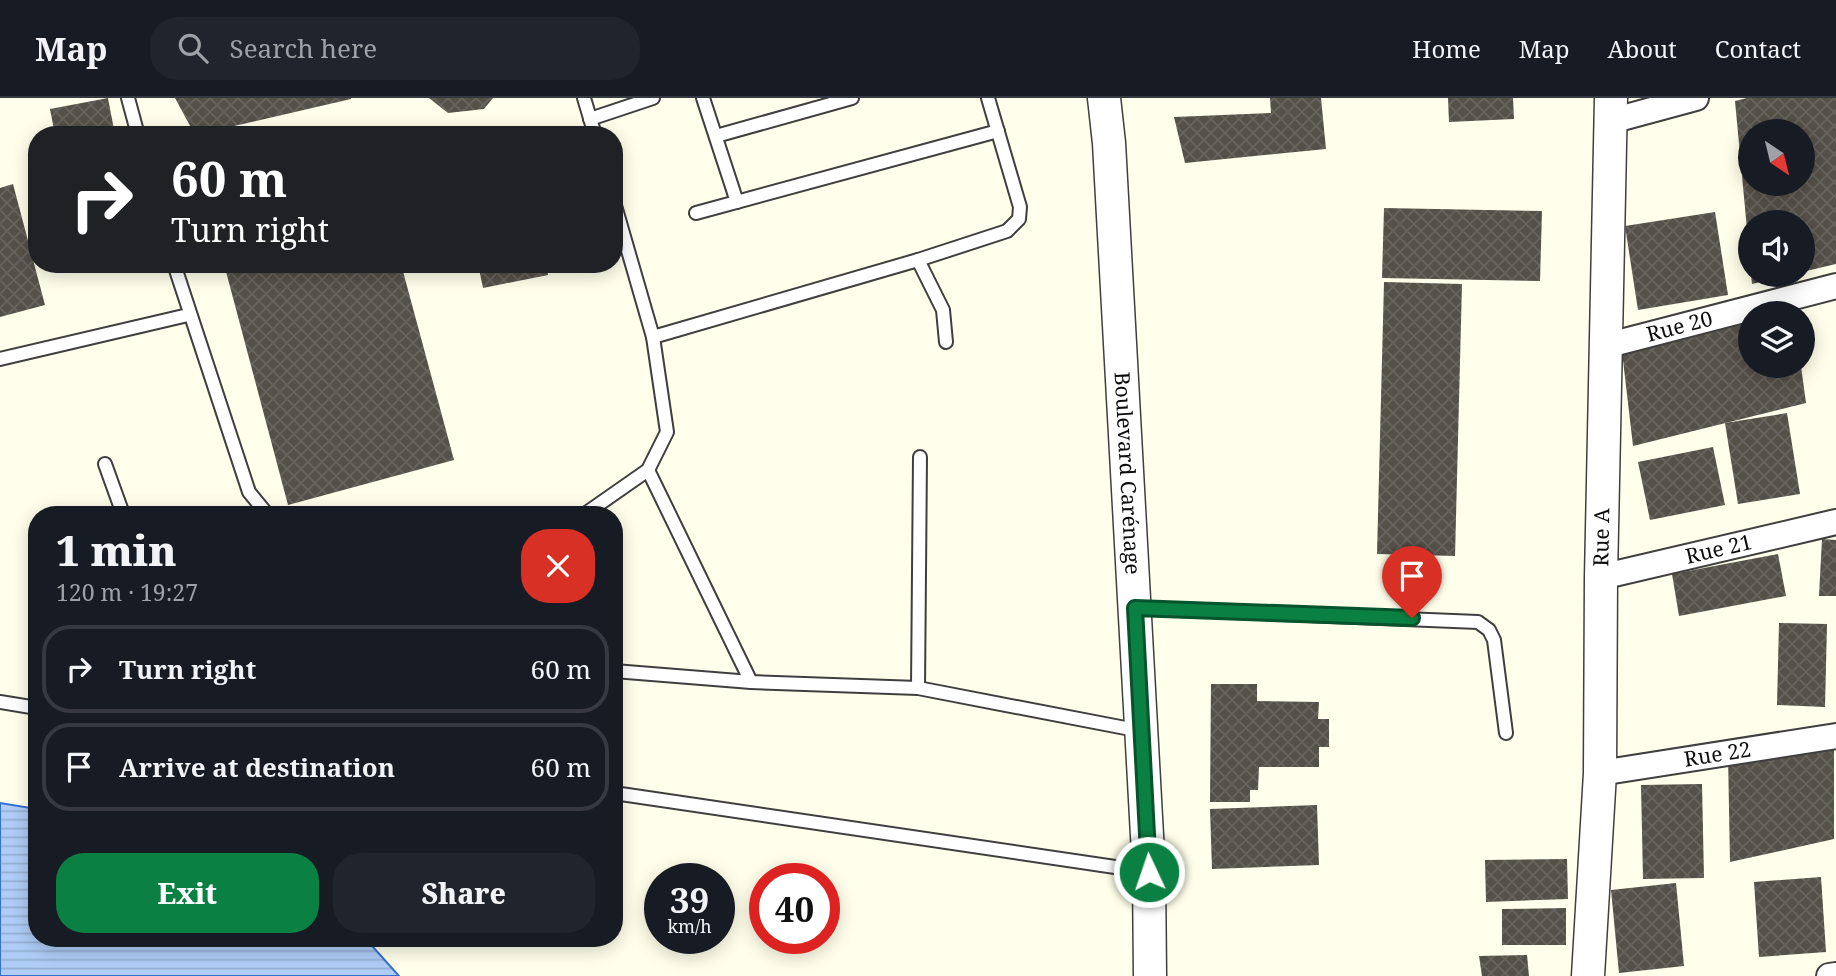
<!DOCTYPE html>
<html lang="en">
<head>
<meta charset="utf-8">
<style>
  body { margin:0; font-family:"Noto Serif",serif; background:#20242c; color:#f1f3f6; height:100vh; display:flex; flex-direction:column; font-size:26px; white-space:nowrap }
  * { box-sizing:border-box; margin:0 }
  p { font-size:23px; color:#9ea1a6 }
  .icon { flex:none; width:38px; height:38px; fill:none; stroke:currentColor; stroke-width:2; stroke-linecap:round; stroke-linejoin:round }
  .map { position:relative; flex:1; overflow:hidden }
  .panel { position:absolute; left:28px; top:408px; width:595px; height:441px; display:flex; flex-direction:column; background:#171b24; border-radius:28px; box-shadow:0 4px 18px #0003 }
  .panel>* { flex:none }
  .guide { position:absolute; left:28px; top:28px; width:595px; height:147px; border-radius:28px; box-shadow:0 4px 18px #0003; background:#202124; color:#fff; overflow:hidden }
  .needle { width:46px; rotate:145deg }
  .buttons { position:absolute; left:1738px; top:21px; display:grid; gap:14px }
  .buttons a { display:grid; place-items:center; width:77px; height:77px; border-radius:50%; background:#171b24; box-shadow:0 4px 18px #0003; font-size:35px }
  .speed { position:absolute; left:644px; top:765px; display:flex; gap:14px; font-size:35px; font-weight:700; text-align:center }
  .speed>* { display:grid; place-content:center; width:91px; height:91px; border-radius:50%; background:#171b24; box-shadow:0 4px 18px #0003; line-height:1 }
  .speed small { font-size:18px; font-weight:400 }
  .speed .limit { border:10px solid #d22; background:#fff; color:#111 }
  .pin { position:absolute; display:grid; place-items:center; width:60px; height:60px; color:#fff; margin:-72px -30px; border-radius:50% 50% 50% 0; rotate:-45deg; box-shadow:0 0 7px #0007 }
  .pin .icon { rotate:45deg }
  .me { position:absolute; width:77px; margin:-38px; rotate:357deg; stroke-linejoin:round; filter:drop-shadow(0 0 5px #0008) }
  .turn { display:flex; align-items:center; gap:24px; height:147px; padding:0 28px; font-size:32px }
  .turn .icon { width:91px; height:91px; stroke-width:2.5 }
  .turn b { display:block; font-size:49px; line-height:60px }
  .round { display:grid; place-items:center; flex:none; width:74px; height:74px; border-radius:28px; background:#20242c }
  .headline { display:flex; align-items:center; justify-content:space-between; height:119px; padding:0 28px }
  h1 { font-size:42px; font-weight:800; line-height:52px }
  .primary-button { display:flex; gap:14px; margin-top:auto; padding:14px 28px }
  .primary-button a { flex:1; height:80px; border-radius:28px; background:#0b8043; color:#fff; font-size:28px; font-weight:800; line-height:80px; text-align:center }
  .primary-button a+a { background:#20242c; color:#f1f3f6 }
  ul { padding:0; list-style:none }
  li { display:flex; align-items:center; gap:21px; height:88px; margin:0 14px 10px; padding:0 14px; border:4px solid #363941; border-radius:28px }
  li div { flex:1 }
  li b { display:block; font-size:26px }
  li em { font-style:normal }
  header { display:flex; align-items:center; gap:42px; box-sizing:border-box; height:98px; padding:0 35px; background:#171b24; border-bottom:2px solid #363941 }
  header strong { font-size:33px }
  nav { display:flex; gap:38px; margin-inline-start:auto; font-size:24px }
  .search { width:490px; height:63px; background:#20242c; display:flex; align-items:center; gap:18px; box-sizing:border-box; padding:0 24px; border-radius:28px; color:#9ea1a6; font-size:26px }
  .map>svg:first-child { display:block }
  .water { fill:url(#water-rules); stroke:#3570cf; stroke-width:2 }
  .building { fill:url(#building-cross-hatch); fill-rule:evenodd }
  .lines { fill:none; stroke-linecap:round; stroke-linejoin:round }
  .service-casing { stroke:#3f3f3f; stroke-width:16 }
  .minor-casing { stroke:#3f3f3f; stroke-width:28 }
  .tertiary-casing { stroke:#3f3f3f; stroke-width:35 }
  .service { stroke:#fff; stroke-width:12 }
  .minor { stroke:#fff; stroke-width:24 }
  .tertiary { stroke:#fff; stroke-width:32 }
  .route-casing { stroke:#07532c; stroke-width:18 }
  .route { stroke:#0b8043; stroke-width:12 }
  .labels { text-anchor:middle; stroke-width:7; stroke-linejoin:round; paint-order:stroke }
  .street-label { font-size:21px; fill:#0c0c0c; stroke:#fff }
</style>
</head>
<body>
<header>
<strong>Map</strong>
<div class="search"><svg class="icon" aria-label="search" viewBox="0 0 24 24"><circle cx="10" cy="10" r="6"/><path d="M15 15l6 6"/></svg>Search here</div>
<nav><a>Home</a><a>Map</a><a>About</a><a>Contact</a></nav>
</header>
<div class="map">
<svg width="1836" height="878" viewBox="0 0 1836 878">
  <defs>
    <pattern id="water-rules" width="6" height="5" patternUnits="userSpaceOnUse" patternTransform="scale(1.75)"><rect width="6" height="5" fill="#afcdf7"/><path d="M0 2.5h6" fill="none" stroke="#95afd3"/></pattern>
    <pattern id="building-cross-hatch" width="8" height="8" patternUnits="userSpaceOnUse" patternTransform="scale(1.75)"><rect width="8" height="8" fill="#555048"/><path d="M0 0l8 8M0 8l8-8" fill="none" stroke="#68645e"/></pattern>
  </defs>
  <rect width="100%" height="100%" fill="#ffffeb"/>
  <polygon class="water" points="0,705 37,711 37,840 365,840 399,878 0,878"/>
  <g class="building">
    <polygon points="108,0 115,37 55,37 50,11"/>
    <polygon points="175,0 351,0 351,1 195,37"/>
    <polygon points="429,0 493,0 484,11 448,15"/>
    <polygon points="1270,0 1321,0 1326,51 1185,65 1174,19 1271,15"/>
    <polygon points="1448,0 1513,0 1514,21 1449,24"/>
    <path d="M1747,0h89v166l-34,8v-50h-52l-2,18 -13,-139zM1750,33h52v53h-52z"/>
    <polygon points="13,86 45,207 0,219 0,90"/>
    <polygon points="1384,110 1542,113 1540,183 1382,180"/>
    <polygon points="1715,114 1728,197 1638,212 1625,128"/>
    <polygon points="224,166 401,166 454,362 288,407"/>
    <polygon points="478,166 546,166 548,177 483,190"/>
    <polygon points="1751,177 1787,177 1788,178 1752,186"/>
    <polygon points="1384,184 1462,186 1455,458 1377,456"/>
    <polygon points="1750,215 1750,268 1801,268 1806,305 1633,348 1621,245"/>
    <polygon points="1787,315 1800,396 1738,406 1725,325"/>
    <polygon points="1713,349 1725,407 1650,422 1638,364"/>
    <polygon points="1822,441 1836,442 1836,498 1819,498"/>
    <polygon points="1778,456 1786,498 1679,518 1672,476"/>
    <polygon points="1779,525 1827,526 1825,609 1777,607"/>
    <polygon points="1211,586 1257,586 1257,603 1319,604 1318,621 1329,621 1329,649 1319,649 1319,669 1259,669 1258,692 1250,692 1250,704 1210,704"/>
    <polygon points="1834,642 1834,741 1730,764 1728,656"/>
    <polygon points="1702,686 1704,780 1643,781 1641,687"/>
    <polygon points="1317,707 1319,767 1212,771 1210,711"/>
    <polygon points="1567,761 1568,801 1486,804 1485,762"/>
    <polygon points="1821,779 1826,854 1759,859 1754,784"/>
    <polygon points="1676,785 1684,868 1619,875 1611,792"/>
    <polygon points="1566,810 1566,847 1502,847 1502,811"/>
    <polygon points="1527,857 1529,878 1482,878 1479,858"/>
  </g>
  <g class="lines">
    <defs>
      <g id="service">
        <polyline points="128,0 138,37"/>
        <polyline points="584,0 595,37"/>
        <polyline points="703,0 737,104"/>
        <polyline points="590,21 653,0"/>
        <polyline points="716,38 852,0"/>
        <polyline points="696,115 998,33"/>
        <polyline points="918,162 1007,133 1019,121 1020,109 988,0"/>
        <polyline points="174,166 249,394 267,416"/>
        <polyline points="653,239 918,162 943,212 946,244"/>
        <polyline points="0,261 188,217"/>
        <polyline points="105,366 123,416"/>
        <polyline points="648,372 751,584"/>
        <polyline points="585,416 648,372 667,334 653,239 614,104"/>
        <polyline points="1135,510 1478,524 1489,532 1494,542 1506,635"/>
        <polyline points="614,573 751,584 918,590 1141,633"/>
        <polyline points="918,590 920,359"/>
        <polyline points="0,604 37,610"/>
        <polyline points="614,695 1149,774"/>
      </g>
      <g id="minor">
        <polyline points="1611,23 1696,0"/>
        <path id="s1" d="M1605,248l231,-60"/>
        <path id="s2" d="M1601,479l235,-55"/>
        <path id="s3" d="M1600,675l236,-37"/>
        <polyline points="1829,878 1836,877"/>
      </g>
      <g id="tertiary">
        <path id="s4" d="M1104,0l5,45 40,729 1,104"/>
        <path id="s5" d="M1588,878l12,-203 1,-196 10,-479"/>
      </g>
    </defs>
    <use href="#service" class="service-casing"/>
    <use href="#minor" class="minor-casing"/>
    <use href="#tertiary" class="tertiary-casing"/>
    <use href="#service" class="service"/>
    <use href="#minor" class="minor"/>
    <use href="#tertiary" class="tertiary"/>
  </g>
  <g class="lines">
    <defs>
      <polyline id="route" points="1149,774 1135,510 1412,520"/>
    </defs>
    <use href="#route" class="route-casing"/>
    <use href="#route" class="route"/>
  </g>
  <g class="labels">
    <g class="street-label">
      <text dy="7" stroke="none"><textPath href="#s1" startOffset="77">Rue 20</textPath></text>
      <text dy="7" stroke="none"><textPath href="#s4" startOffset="376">Boulevard Carénage</textPath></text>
      <text dy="7" stroke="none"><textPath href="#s5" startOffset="439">Rue A</textPath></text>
      <text dy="7" stroke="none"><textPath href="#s2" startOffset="121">Rue 21</textPath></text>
      <text dy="7" stroke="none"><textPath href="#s3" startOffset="119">Rue 22</textPath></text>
    </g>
  </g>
</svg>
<div class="buttons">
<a><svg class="needle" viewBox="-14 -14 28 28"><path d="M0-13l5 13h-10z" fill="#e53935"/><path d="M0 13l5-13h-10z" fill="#9ea1a6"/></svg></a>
<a><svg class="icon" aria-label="sound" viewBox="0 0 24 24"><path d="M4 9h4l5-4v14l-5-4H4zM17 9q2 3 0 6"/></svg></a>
<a><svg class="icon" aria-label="layers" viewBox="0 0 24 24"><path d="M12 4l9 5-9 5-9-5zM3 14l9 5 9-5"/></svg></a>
</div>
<div class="speed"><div>39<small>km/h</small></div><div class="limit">40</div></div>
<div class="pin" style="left:1412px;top:520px;background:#d93025"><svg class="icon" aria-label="arrive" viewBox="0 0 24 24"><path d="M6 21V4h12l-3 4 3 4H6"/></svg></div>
<svg class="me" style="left:1149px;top:774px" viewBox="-20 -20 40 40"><circle r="17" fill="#0b8043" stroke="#fff" stroke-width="3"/><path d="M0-11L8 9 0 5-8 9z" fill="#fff"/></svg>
<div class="guide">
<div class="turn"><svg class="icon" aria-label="right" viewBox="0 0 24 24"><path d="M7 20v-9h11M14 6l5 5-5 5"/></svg><div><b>60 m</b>Turn right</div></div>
</div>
<section class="panel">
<div class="headline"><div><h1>1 min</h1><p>120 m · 19:27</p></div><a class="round" style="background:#d93025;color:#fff"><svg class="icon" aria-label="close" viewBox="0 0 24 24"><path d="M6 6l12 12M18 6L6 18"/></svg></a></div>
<ul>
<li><svg class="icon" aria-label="right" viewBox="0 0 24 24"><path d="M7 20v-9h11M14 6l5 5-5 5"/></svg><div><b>Turn right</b></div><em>60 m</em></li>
<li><svg class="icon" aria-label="arrive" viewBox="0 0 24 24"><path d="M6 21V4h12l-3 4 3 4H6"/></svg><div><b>Arrive at destination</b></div><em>60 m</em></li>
</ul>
<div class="primary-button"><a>Exit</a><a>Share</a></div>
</section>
</div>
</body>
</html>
